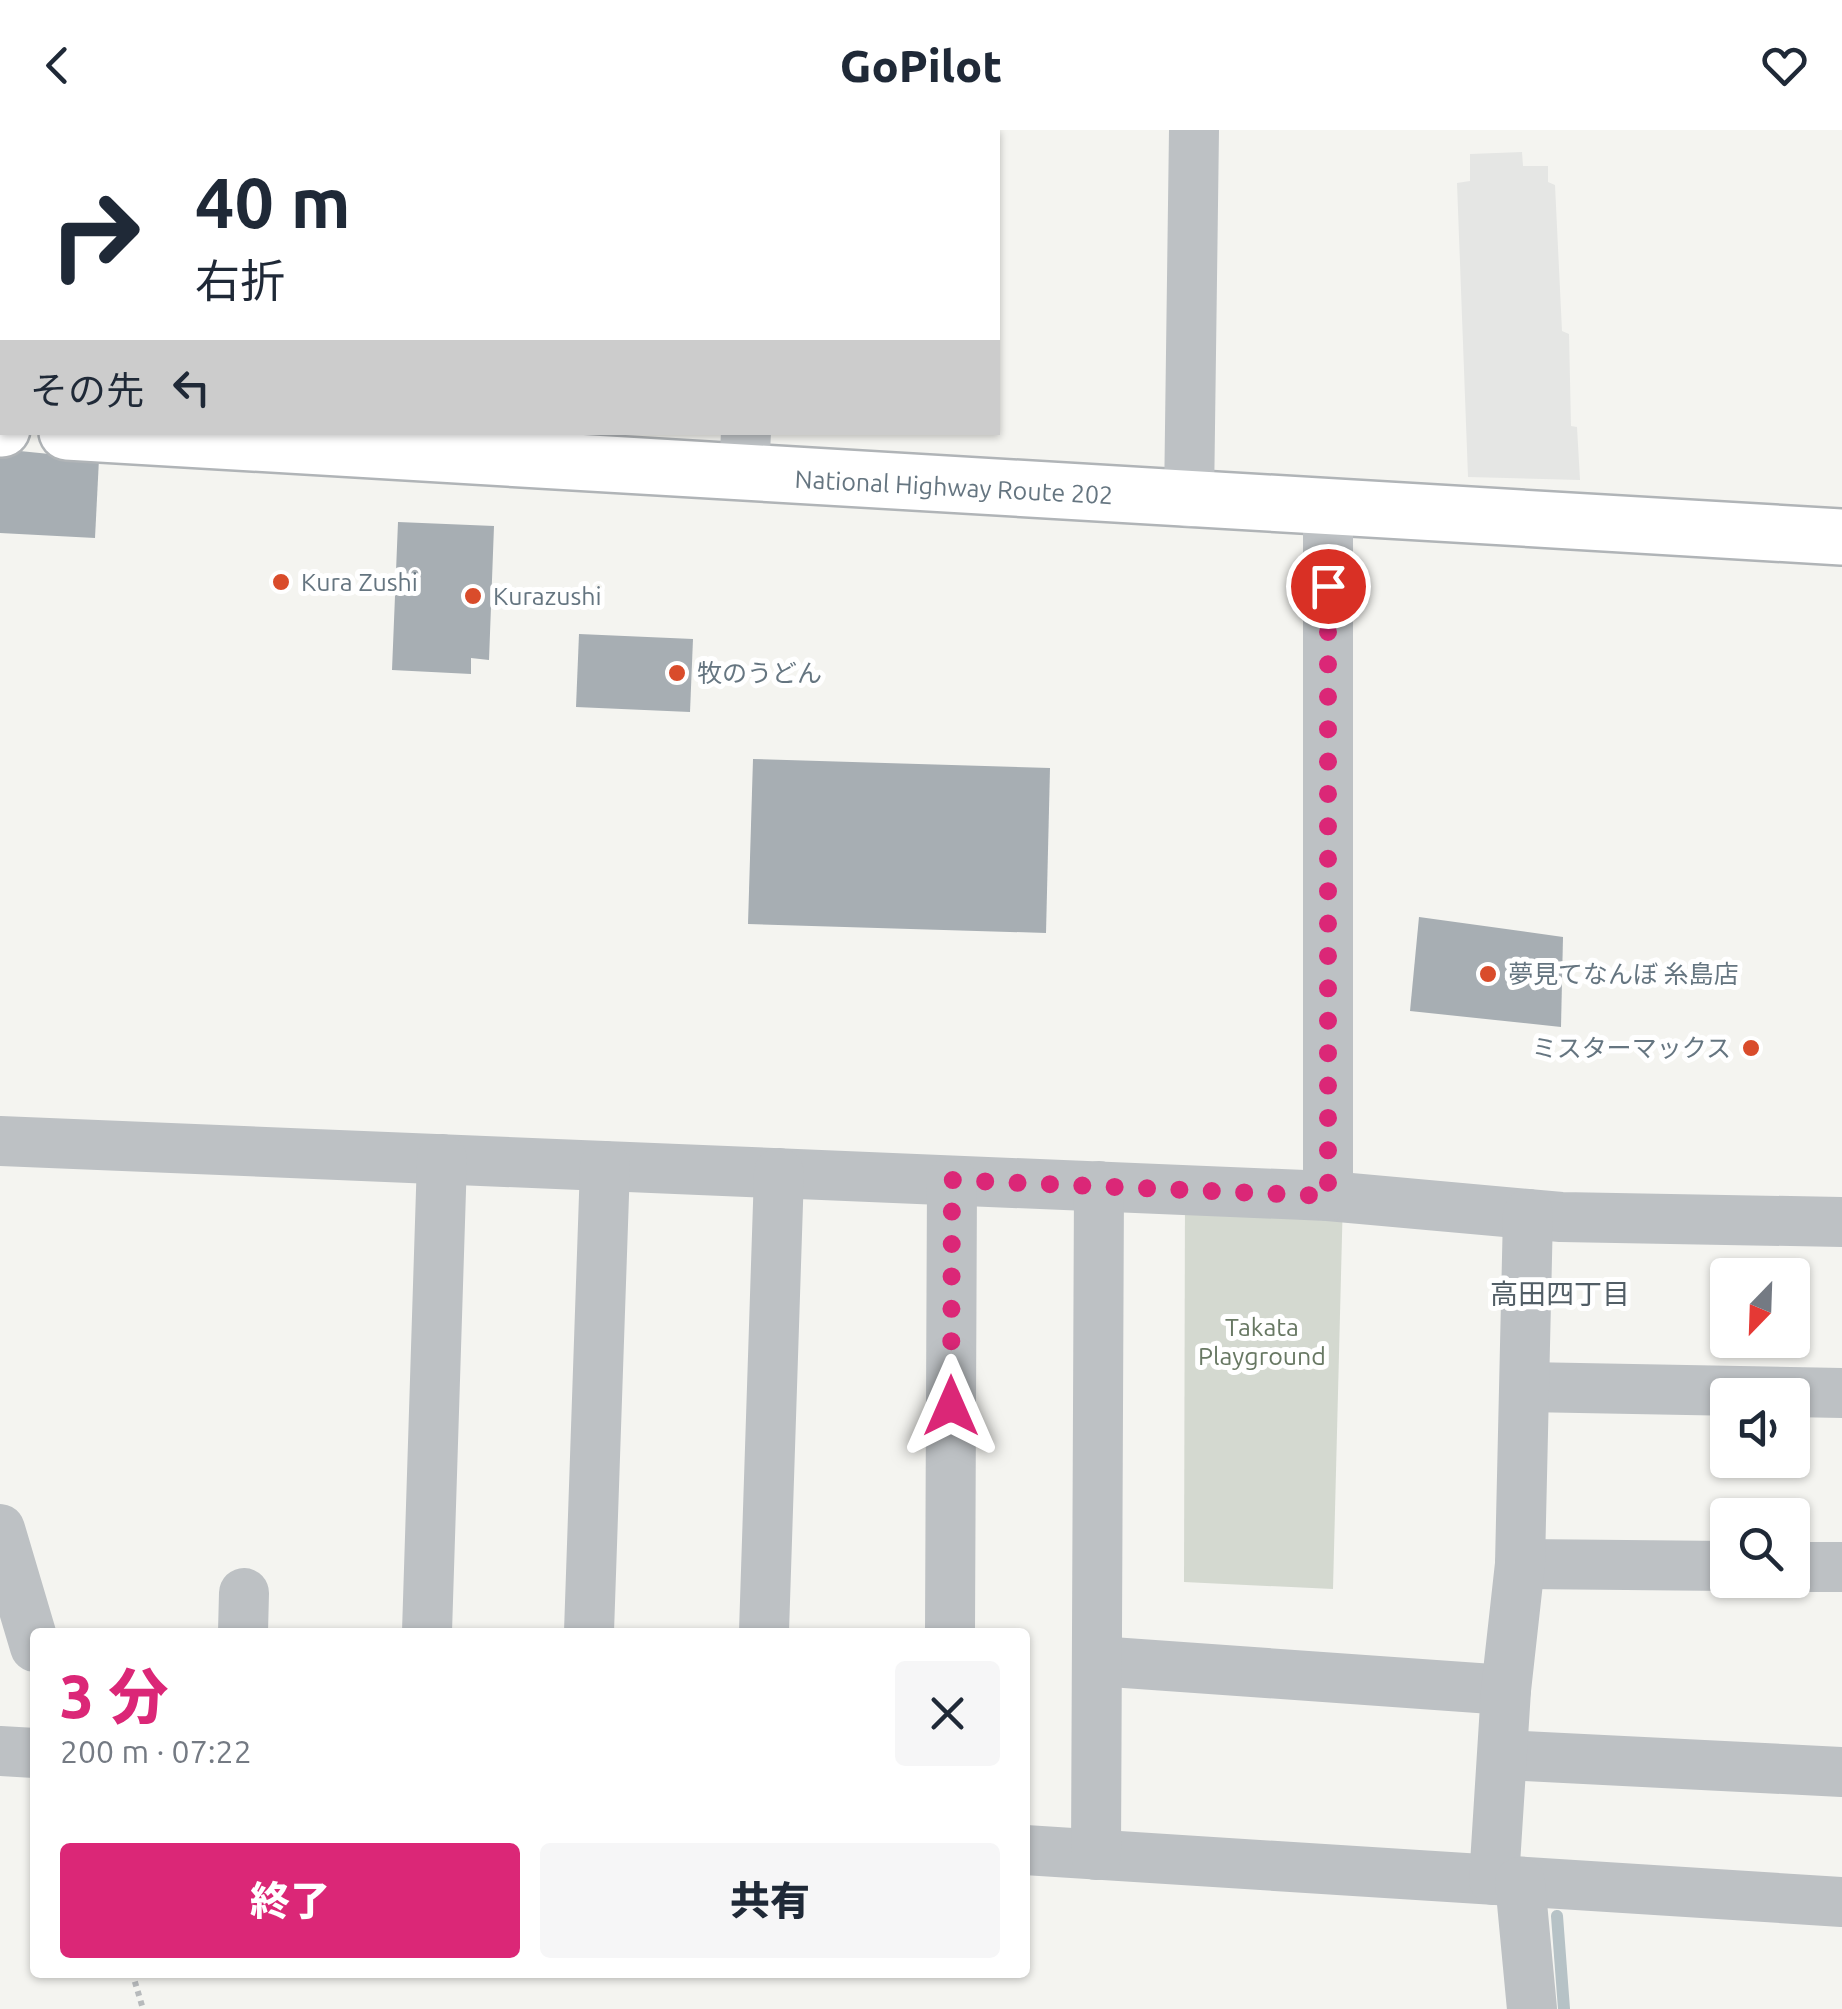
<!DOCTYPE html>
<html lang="ja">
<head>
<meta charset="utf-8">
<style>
  body { margin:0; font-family:Ubuntu,"Noto Sans JP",sans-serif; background:#f6f6f7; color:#1f2937; height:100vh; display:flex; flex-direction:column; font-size:38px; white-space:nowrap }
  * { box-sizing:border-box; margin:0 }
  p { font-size:32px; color:#747a83 }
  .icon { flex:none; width:55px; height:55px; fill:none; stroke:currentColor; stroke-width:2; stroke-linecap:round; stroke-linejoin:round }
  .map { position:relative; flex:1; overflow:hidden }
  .side { position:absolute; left:30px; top:1498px; width:1000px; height:350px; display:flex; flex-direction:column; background:#fff; border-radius:10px; box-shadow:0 2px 8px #0004 }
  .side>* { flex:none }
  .top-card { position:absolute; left:0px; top:0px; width:1000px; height:305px; box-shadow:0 2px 8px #0004; background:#fff; color:#1f2937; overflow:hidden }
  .needle { width:65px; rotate:203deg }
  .fabs { position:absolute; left:1710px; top:1128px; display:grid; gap:20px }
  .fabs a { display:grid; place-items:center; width:100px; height:100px; border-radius:10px; background:#fff; box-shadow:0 2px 8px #0004; font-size:50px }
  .pin { position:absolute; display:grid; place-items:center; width:85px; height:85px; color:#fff; margin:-42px; border:5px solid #fff; border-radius:50%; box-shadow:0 2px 10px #0007 }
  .me { position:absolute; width:110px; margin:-55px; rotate:0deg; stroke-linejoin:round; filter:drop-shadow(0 0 8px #0008) }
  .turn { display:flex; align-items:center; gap:35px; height:210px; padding:0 30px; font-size:45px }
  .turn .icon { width:130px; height:130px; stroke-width:2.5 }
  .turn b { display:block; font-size:70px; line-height:85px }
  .then { display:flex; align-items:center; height:95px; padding:0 30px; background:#0003; gap:20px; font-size:38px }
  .round { display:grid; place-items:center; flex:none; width:105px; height:105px; border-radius:10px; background:#f6f6f7 }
  .headline { display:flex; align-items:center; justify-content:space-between; height:170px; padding:0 30px }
  h1 { font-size:60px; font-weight:800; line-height:75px; color:#db2777 }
  .cta { display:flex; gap:20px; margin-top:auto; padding:20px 30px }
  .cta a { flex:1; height:115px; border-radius:10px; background:#db2777; color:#fff; font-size:40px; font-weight:800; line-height:115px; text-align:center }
  .cta a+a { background:#f6f6f7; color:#1f2937 }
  header { display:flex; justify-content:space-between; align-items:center; height:130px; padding:0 30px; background:#fff; font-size:45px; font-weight:800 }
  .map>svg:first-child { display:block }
  .built { fill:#e5e6e4 }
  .green { fill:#d4d9d0 }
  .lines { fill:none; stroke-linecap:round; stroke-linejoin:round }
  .stream { stroke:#b6c2c6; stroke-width:12 }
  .building { fill:#a7aeb3 }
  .trunk-casing { stroke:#b0b4b7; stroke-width:60 }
  .path { stroke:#b7babc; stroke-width:6; stroke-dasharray:5 5; stroke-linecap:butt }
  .minor { stroke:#bdc1c4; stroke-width:50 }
  .trunk { stroke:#fff; stroke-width:55 }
  .route { stroke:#db2777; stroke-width:18; stroke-dasharray:0 32.4 }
  .poi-dot { fill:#d94c2b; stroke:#fff; stroke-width:4 }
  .labels { text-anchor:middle; stroke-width:10; stroke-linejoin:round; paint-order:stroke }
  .street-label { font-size:25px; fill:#657580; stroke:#fff }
  .poi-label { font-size:25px; fill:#657580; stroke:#fff; text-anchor:start }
  .park-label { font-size:25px; fill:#687863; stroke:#fff }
  .neighbourhood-label { font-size:28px; fill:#525e66; stroke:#fff }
</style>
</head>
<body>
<header><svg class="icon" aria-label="back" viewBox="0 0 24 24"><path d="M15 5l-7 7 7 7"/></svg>GoPilot<svg class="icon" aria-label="heart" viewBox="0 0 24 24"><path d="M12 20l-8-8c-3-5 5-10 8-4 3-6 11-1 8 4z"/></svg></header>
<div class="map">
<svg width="1842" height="1879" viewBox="0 0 1842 1879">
  <rect width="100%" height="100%" fill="#f4f4f0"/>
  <polygon class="built" points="1522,22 1523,36 1548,36 1548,52 1555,55 1562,201 1569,204 1571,296 1577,297 1580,350 1468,347 1457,53 1470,51 1470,24"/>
  <polygon class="green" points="1185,1060 1343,1067 1333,1459 1184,1452"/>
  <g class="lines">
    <polyline class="stream" points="1557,1786 1564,1879"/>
  </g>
  <g class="building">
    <polygon points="0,319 99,329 95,408 0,403"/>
    <polygon points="398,392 494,396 489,530 471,528 471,544 392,540"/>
    <polygon points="579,504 693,509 690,582 576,577"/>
    <polygon points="753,629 1050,638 1046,803 748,794"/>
    <polygon points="1419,787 1563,807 1561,897 1410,881"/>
  </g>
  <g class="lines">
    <defs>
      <g id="trunk">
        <polyline points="0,298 2,299"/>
        <polyline points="67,302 1842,407"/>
      </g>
    </defs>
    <use href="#trunk" class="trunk-casing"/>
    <polyline class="path" points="132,1842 143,1879"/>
    <g class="minor">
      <polyline points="330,0 330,2"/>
      <polyline points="442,2 442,0"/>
      <polyline points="758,2 758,0"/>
      <polyline points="744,344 746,302"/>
      <polyline points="1189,372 1194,0"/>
      <polyline points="0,1011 1328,1066 1561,1087 1842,1092"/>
      <polyline points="1328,1066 1328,380"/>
      <polyline points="1526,1257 1842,1263"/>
      <polyline points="0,1399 35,1517"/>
      <polyline points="1520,1434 1728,1436"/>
      <polyline points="1792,1437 1842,1437"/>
      <polyline points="243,1502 244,1463"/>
      <polyline points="427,1502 442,1029"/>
      <polyline points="589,1502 605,1036"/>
      <polyline points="764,1502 779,1043"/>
      <polyline points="950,1502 952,1051"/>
      <polyline points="1097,1531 1506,1560"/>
      <polyline points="0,1621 35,1623"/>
      <polyline points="1504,1625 1842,1642"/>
      <polyline points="1025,1720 1842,1772"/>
      <polyline points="1096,1725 1099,1056"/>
      <polyline points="1494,1750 1506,1560 1520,1434 1528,1084"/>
      <polyline points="1520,1752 1532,1879"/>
    </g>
    <use href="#trunk" class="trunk"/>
  </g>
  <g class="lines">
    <polyline class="route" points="951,1276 952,1050 1328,1066 1328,456"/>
  </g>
  <g class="poi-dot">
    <circle cx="281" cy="452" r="10"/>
    <circle cx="473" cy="466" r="10"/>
    <circle cx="677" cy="543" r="10"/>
    <circle cx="1488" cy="844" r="10"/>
    <circle cx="1751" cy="918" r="10"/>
  </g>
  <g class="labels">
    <g class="street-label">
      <text transform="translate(954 357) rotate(3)" y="9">National Highway Route 202</text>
    </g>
    <g class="poi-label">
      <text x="301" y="461">Kura Zushi</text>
      <text x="493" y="475">Kurazushi</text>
      <text x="697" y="552">牧のうどん</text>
      <text x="1508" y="853">夢見てなんぼ 糸島店</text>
      <text x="1731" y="927" text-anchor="end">ミスターマックス</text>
    </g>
    <g class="park-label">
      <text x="1262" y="1206">Takata<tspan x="1262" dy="29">Playground</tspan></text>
    </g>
    <g class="neighbourhood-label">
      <text x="1560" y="1174">高田四丁目</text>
    </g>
  </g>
</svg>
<div class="fabs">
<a><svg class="needle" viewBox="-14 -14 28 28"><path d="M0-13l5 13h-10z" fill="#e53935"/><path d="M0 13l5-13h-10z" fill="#747a83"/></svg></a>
<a><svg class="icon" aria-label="sound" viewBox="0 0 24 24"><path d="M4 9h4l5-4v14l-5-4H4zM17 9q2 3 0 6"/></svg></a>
<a><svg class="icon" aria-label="search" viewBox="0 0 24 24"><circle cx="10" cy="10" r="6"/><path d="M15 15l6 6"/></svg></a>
</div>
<div class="pin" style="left:1328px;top:456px;background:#d93025"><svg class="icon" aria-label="arrive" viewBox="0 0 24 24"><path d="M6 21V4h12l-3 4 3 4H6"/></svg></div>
<svg class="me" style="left:951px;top:1276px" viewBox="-20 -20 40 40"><path d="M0-17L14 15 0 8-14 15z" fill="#db2777" stroke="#fff" stroke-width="4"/></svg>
<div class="top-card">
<div class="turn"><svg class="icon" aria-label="right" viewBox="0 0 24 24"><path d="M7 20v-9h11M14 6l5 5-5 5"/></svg><div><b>40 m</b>右折</div></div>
<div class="then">その先<svg class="icon" aria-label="left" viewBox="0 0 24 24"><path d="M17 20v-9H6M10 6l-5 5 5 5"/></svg></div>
</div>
<section class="side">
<div class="headline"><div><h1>3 分</h1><p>200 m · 07:22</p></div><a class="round"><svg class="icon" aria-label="close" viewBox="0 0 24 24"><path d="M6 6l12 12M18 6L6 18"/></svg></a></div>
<div class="cta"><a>終了</a><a>共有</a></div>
</section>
</div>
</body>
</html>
